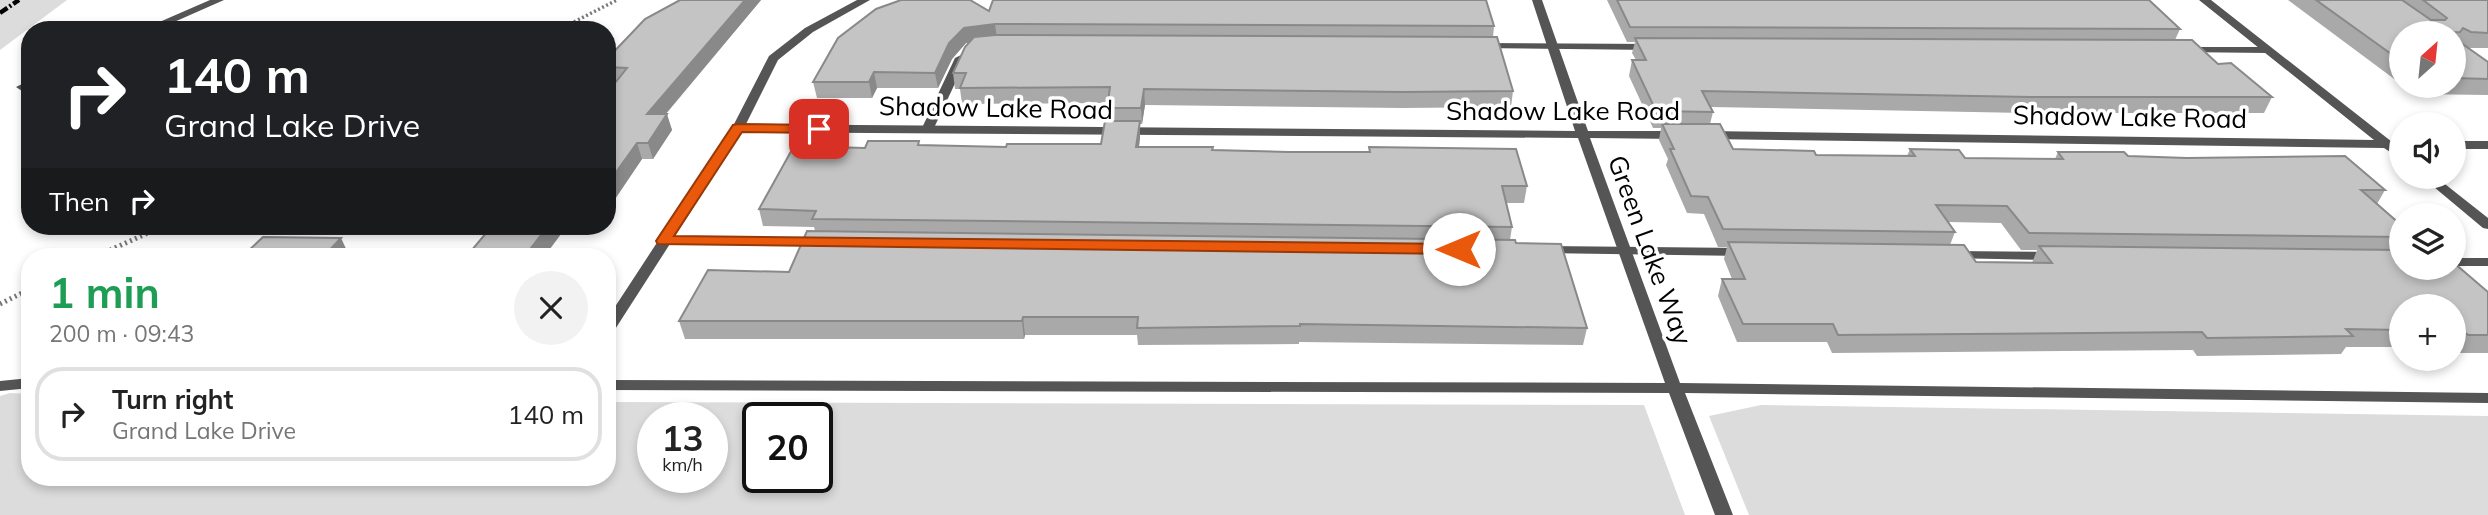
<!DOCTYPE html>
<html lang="en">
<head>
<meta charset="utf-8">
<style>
  body { margin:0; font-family:Mulish,sans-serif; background:#f2f2f2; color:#222; height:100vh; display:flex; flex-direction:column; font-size:26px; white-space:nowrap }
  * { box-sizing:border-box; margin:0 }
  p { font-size:23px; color:#767676 }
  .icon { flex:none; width:38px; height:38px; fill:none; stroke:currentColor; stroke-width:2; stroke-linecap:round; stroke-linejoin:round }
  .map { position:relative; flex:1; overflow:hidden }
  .drawer { position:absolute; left:21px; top:248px; width:595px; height:238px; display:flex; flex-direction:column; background:#fff; border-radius:28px; box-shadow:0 4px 10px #0003 }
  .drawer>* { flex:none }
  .hud { position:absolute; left:21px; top:21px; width:595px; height:214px; border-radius:28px; box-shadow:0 4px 10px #0003; background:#202124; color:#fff; overflow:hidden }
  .needle { width:46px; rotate:27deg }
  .fabs { position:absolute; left:2389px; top:21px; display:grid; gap:14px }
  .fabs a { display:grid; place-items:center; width:77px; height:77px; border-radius:50%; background:#fff; box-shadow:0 4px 10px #0003; font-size:35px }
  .speed { position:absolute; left:637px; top:402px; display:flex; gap:14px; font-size:35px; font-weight:700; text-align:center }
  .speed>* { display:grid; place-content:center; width:91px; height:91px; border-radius:50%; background:#fff; box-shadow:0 4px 10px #0003; line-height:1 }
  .speed small { font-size:18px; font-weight:400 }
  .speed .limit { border:4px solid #111; border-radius:10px; background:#fff; color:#111 }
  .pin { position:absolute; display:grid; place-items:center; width:60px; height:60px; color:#fff; margin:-30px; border-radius:14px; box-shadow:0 4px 10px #0006 }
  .me { position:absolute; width:77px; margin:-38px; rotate:270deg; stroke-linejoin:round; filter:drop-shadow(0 0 5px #0008) }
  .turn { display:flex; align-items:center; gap:24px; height:147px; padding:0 28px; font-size:32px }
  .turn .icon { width:91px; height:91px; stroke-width:2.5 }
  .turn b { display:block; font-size:49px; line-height:60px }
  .then { display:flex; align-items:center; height:66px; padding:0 28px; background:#0003; gap:14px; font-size:26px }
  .round { display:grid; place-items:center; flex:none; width:74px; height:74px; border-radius:37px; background:#f2f2f2 }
  .headline { display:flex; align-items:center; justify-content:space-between; height:119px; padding:0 28px }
  h1 { font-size:42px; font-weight:700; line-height:52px; color:#1e9e55 }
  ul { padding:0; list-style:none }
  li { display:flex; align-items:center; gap:21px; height:94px; margin:0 14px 10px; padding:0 14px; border:4px solid #e0e0e0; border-radius:28px }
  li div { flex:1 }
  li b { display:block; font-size:26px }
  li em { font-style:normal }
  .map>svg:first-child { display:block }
  .green { fill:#dcdcdc; fill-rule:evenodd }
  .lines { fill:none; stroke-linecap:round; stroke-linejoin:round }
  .path-far1 { stroke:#777; stroke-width:3.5; stroke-dasharray:2 2.5; stroke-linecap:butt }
  .path { stroke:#777; stroke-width:5; stroke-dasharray:2 3.5; stroke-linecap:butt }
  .lane { fill:#555; fill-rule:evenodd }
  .street { fill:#555; fill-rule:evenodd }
  .rail { stroke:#000; stroke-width:4.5; stroke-dasharray:9 2.5 2 2.5; stroke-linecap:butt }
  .wall { fill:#a9a9a9; fill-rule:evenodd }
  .shaded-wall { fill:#898989 }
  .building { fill:#c4c4c4; stroke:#898989; stroke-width:2 }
  .route { fill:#ea580c; stroke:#983908; stroke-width:2 }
  .labels { text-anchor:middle; stroke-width:7; stroke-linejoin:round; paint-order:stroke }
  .street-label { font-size:26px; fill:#000; stroke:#fff }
</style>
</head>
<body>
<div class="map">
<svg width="2488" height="515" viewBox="0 0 2488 515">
  <rect width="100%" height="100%" fill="#fff"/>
  <g class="green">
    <polygon points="0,0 67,0 0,50"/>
    <path d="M10,393l20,1v84h577v-76l1037,3 41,110h-1685v-119zM653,418h59v60h-59zM758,418h59v60h-59z"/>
    <polygon points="1761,405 2488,416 2488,515 1749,515 1709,416"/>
  </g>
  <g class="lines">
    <polyline class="path-far1" points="558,30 617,0"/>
    <g class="path">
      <polyline points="95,257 163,226"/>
      <polyline points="0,304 30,289"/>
    </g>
    <g class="lane">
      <polygon points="1481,43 1653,44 1659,47 1653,50 1477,48 1477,44"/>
      <polygon points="2184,47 2267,47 2273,50 2267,53 2180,52 2180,48"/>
      <polygon points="961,55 967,58 933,130 931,133 923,133 921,130 955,58"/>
      <rect x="2454" y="141" width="34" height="8"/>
      <polygon points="663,237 820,238 827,242 820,246 658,244 656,241 658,238"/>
      <polygon points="1547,246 1744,248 1751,252 1744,256 1542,253 1540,250"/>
      <polygon points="1953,251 2051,252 2058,256 2051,260 1948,258 1946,255 1948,252"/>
      <rect x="2454" y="258" width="34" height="8"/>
    </g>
    <g class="street">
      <polygon points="210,0 224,0 156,30 141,30"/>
      <polygon points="857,0 870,0 813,32 778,60 746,124 1575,131 1532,0 1542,0 1588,131 1679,131 1685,135 1679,139 1590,138 1680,383 2488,393 2488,403 1685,393 1733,515 1715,515 1669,393 607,390 607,380 1665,383 1578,138 742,132 612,334 607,336 607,319 732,128 769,56 805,28"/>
      <polygon points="2199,0 2211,0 2401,149 2401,159 2384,148 1706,139 1700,135 1706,131 2374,140"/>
      <polygon points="30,80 30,88 22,91 16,87"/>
      <polygon points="2422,177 2436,177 2488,218 2488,229 2483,228"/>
      <polygon points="30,378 30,388 0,391 0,381"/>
    </g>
    <polyline class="rail" points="0,13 19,0"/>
  </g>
  <g class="wall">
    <polygon points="680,0 761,0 666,114 672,130 653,159 642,159 615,199 607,199 607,93 615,82 607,82 607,59"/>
    <path d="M1607,0h542l31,29 -5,11 43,24 54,33 -8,16h-239l-314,-6 2,5 -3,12 23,25 83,6 91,1 3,-7 55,9 90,1 3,-7 70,4 257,34 -8,14 24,21v43l87,24v61h-32l-2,-2v-45h-53v41h-55l-5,7 -144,2 -4,-6 -361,3 -5,-11h-90l-19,-46 4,-17h10l-8,-20 3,-12h-9l-14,-33 -17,-1 -21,-48 2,-6 -9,-19 2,-12h-8l-24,-52 3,-16h4l-4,-7 3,-11h-8zM1948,222l53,1 20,27h16l-5,13 -56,-1 -26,-17 5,-13z"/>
    <polygon points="2288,0 2488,0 2488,48 2467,48 2488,62 2488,95 2414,94 2404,86 2454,86 2454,33 2401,33 2401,84"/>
    <polygon points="989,11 1494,26 1493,37 1513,91 1511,107 1402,108 1145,105 1142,124 1140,124 1140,137 1139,147 1288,152 1369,152 1369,147 1527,186 1524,203 1506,203 1512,227 1510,240 1516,243 1587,328 1583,345 1299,342 1299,344 1138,345 1137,335 1025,335 1024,339 685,339 679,321 789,272 815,231 814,227 763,226 759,209 865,148 920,145 1006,147 1101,144 1108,121 1107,103 962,104 960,89 955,89 953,73 969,43 966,43 952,59 938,88 877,88 872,98 817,98 813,82"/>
  </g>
  <g class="shaded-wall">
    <polygon points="745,0 761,0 652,130 647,114"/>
    <polygon points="995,24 997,39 966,43 952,59 938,88 935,73 949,43 964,28"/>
    <polygon points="874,72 877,88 872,98 869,82"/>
    <polygon points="1144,89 1145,105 1142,124 1141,108"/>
    <polygon points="667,114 672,130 653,159 648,143"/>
    <polygon points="1140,121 1140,137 1137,163 1136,147"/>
    <polygon points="637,143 642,159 615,199 609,182"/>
    <polygon points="548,226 567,226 544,257 524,257"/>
    <polygon points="341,238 349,255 347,257 323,257"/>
    <polygon points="1023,317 1025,335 1024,339 1022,321"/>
  </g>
  <g class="building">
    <polygon points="680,0 745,0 647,114 667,114 648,143 637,143 609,182 607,182 607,93 627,68 607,67 607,59 645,19"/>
    <polygon points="901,0 970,0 989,11 993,0 1486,0 1494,26 995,24 964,28 949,43 935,73 874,72 869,82 813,82 838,38 876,9"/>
    <polygon points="1617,0 2149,0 2180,29 1630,27"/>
    <polygon points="2316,0 2402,0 2431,20 2445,20 2447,18 2423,0 2488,0 2488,33 2471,32 2463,28 2460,32 2401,33 2401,61"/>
    <polygon points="995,35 1497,37 1513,91 1403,92 1144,89 1141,108 1107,108 1110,87 960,88 966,73 953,73 965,47 974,37"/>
    <polygon points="1635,38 2192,40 2218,64 2231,63 2272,97 2031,97 1702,91 1713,112 1656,111 1632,60 1646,60"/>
    <polygon points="2454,38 2488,62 2488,79 2454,78"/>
    <polygon points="1105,121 1140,121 1136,147 1213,147 1212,150 1288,152 1370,152 1369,147 1516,149 1527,186 1502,186 1512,227 812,219 816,211 759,209 794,146 865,148 868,141 919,141 918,145 1006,147 1007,144 1101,144"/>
    <polygon points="1662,124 1720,124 1733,149 1814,151 1816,155 1915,156 1910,149 1959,150 1965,158 2063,159 2058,152 2124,152 2128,156 2187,158 2345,156 2385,190 2361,190 2401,225 2401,237 2029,233 2007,206 1936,205 1955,232 1723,229 1708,197 1691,196 1670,149 1674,149"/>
    <polygon points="492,226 548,226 524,257 466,257"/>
    <polygon points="807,231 1515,240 1516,243 1561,244 1587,328 1300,324 1300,326 1137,328 1138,317 1023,317 1022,321 679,321 708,270 789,272"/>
    <polygon points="263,237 341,238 323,257 224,257 227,254 245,254"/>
    <polygon points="1728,242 1964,245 1976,262 2052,263 2039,246 2401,250 2401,268 2454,268 2454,263 2488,292 2488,335 2468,335 2462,330 2454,330 2454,306 2401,306 2401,330 2346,329 2353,336 2207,338 2202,332 1838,335 1833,324 1743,324 1722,279 1745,279"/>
  </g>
  <polygon class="route" points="738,124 819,125 826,129 819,133 742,132 674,236 1459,244 1467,249 1459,254 658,244 656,241 733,125"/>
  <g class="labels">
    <g class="street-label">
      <text transform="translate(996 108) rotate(1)" y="9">Shadow Lake Road</text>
      <text x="1563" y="120">Shadow Lake Road</text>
      <text transform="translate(2130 117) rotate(1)" y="9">Shadow Lake Road</text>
      <text transform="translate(1650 250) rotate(70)" y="9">Green Lake Way</text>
    </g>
  </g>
</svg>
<div class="fabs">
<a><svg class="needle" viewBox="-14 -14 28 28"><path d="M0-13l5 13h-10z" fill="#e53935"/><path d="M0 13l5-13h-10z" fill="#767676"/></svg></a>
<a><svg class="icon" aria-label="sound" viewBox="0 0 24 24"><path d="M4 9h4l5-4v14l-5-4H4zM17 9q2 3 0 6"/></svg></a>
<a><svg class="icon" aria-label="layers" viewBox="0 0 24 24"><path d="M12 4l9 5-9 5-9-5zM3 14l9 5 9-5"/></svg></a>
<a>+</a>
</div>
<div class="speed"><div>13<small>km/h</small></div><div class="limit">20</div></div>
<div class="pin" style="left:819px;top:129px;background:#d93025"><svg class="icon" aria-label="arrive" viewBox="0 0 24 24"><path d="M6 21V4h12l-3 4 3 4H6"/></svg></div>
<svg class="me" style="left:1459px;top:249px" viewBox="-20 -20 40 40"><circle r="19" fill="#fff"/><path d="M0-13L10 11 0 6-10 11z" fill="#ea580c"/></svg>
<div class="hud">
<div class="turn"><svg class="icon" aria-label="right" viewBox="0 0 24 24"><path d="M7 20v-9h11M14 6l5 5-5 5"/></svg><div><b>140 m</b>Grand Lake Drive</div></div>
<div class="then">Then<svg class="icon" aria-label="right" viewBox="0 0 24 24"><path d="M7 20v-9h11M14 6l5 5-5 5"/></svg></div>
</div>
<section class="drawer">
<div class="headline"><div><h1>1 min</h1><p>200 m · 09:43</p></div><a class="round"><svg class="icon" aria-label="close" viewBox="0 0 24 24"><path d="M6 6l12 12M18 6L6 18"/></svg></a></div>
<ul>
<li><svg class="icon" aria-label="right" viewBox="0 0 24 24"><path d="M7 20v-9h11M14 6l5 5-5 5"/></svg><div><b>Turn right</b><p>Grand Lake Drive</p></div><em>140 m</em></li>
</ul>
</section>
</div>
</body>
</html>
